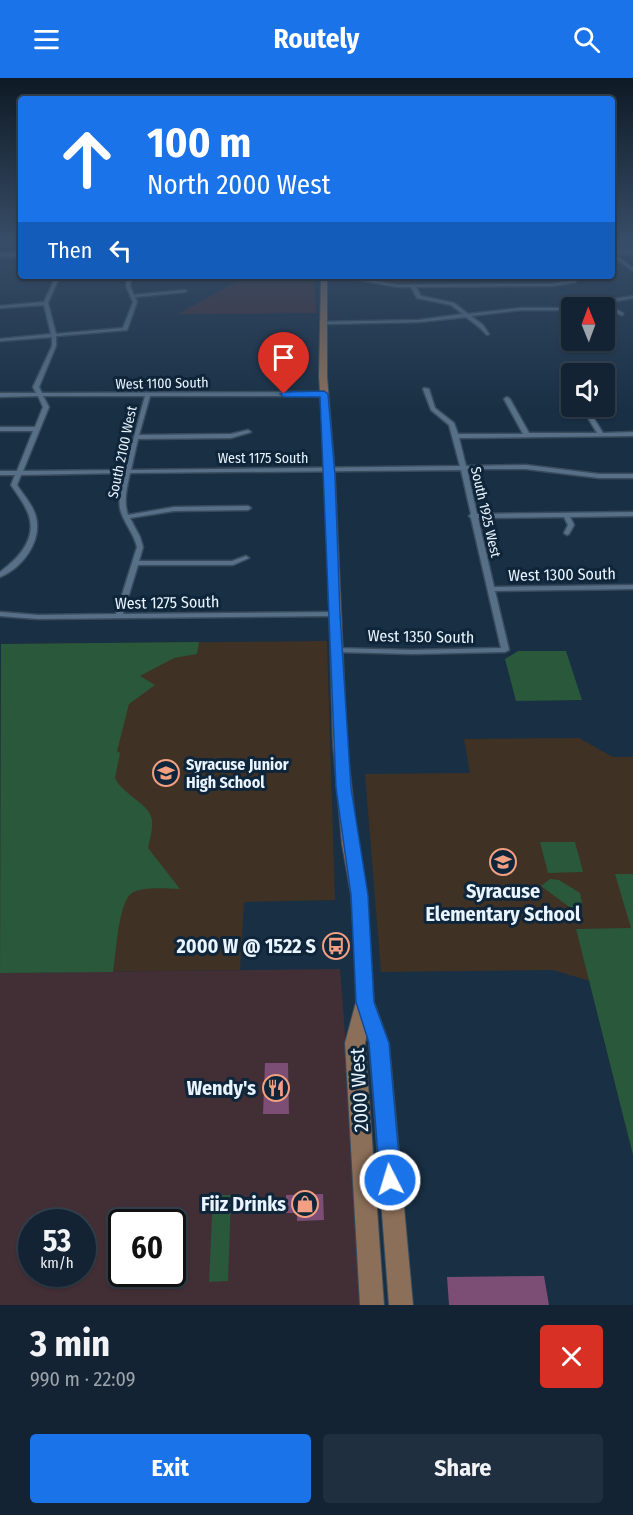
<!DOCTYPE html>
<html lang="en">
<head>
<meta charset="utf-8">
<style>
  body { margin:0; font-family:"Fira Sans Condensed",sans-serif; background:#202f3f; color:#f1f3f6; height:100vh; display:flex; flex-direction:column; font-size:22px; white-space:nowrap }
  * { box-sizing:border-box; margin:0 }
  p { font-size:20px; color:#9da4ac }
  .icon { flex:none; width:33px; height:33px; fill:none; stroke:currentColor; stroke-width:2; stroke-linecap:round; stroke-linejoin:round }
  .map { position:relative; height:1227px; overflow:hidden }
  .sheet { display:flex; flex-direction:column; background:#132333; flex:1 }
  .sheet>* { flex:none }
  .guide { position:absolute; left:18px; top:18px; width:597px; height:183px; border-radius:6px; box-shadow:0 2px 4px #0004,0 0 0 2px #32404e; background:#1a73e8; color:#fff; overflow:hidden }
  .needle { width:39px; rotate:359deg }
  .fabs { position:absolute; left:561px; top:219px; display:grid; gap:12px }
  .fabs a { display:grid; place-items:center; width:54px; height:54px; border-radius:6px; background:#132333; box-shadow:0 2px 4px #0004,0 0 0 2px #32404e; font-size:30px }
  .speed { position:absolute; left:18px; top:1131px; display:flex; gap:12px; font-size:30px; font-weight:700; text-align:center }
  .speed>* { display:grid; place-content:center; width:78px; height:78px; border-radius:50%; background:#132333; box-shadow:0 2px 4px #0004,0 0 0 2px #32404e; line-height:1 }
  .speed small { font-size:15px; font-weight:400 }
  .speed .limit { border:3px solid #111; border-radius:9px; background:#fff; color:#111 }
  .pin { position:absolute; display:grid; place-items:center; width:51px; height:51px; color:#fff; margin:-62px -26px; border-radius:50% 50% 50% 0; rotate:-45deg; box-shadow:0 0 6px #0007 }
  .pin .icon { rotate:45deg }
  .me { position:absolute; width:66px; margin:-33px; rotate:355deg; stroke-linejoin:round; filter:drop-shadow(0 0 4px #0008) }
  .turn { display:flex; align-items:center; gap:21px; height:126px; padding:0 30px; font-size:27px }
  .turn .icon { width:78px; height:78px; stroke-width:2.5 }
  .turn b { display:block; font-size:42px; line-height:51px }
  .then { display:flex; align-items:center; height:57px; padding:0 30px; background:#0003; gap:12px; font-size:22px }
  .round { display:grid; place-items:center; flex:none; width:63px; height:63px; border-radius:6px; background:#202f3f }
  .head { display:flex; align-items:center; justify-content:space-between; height:102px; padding:0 30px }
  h1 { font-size:36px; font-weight:700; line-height:45px }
  .button { display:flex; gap:12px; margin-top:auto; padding:12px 30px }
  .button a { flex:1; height:69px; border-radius:6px; background:#1a73e8; color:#fff; font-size:24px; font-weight:700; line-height:69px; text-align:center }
  .button a+a { background:#202f3f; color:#f1f3f6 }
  header { display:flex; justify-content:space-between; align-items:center; height:78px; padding:0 30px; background:#1a73e8; color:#fff; font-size:27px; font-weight:700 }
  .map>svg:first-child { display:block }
  .commercial { fill:#422f35; fill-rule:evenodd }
  .education { fill:#403125 }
  .green { fill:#29583a }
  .building { fill:#7c4e75 }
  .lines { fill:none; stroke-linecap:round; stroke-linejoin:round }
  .minor-casing { stroke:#394c5d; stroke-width:3 }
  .tertiary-casing { stroke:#394c5d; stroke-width:4 }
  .primary-casing { stroke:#394c5d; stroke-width:2 }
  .minor { fill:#577087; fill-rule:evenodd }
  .tertiary { fill:#577087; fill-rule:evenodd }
  .primary { fill:#8c6f59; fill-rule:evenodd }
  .route { fill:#1a73e8; stroke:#114b97; stroke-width:1.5 }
  .labels { text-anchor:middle; stroke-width:6; stroke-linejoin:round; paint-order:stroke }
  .far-street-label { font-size:14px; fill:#e8f4ff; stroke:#0f2539 }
  .street-label { font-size:16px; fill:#e8f4ff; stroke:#0f2539 }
  .poi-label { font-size:16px; font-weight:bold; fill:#e8f4ff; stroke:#0f2539; text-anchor:start }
  .near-poi-label { font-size:20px; font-weight:bold; fill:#e8f4ff; stroke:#0f2539; text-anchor:end }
  .near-street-label { font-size:20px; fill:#e8f4ff; stroke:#0f2539 }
</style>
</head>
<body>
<header><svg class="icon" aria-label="menu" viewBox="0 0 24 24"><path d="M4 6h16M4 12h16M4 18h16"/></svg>Routely<svg class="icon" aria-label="search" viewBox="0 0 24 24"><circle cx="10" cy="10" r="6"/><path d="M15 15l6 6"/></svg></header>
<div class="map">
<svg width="633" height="1227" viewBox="0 0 633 1227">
  <rect width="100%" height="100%" fill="#192f44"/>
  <g class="commercial">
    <polygon points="247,198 314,198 316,235 178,236"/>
    <polygon points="353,198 426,198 407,205 395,205"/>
    <path d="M340,891l26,336h-366v-332zM32,1144h50v52h-50zM122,1144h50v52h-50z"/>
  </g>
  <g class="education">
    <polygon points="327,563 335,822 244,824 240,892 0,895 1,566"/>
    <polygon points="579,660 613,679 633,679 633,851 576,851 590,903 553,892 381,894 365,696 470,695 464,661"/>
  </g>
  <g class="green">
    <path d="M199,564l-2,12 -23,4 -34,18 15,9 -26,19 -12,47 3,2 -5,25c7,16 36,27 37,42 1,9 -2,19 -4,28l32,41c-14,0 -35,-3 -48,4 -14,9 -16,62 -19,79l-113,1 1,-329z"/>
    <polygon points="518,573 566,573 582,622 516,623 505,581"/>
    <polygon points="540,764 575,764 583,794 548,795"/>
    <polygon points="615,796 633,796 633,1077 576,851 631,850"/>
    <polygon points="550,801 559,802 580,815 582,825 572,831 541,808"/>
    <polygon points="213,1117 231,1117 228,1203 209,1204"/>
  </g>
  <g class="building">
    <polygon points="265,985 288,985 289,1036 263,1036"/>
    <polygon points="323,1116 324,1142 297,1143 297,1135 286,1135 286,1117"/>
    <polygon points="544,1198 549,1227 449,1227 447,1199"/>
  </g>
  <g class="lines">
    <defs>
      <g id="minor">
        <polygon points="612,175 633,190 633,193 612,178"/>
        <path d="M56,198h4l-12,27 8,31 67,-6 10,-26 -7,-16 1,-10h4l-1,10 4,9 51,-5 2,1 -2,1 -50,5 2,5 -10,28 -71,6v10l-17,41 3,6 282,-1 3,2 -3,2h-174l-11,39 92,-1 17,-4 3,2 -20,6 -93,1 -7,31 329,-4 -11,-41 -18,-15 -8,-21 1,-1 5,1 6,19 19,15 4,11h65l-19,-35 3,-2 3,2 19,34h68l-16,-27h5l17,27 30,-1v4l-174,2 7,28 60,-1 73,9h34v4h-34l-73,-9h-59l10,45 156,-2v4l-63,1 4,8 -5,9 -2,1 -3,-2 4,-8 -4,-8 -86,1 16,69 139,-2v4l-138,2 14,59 -4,2 -93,2 -75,-2h-3l-1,-2 1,-2 78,2 89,-2 -30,-130 -2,-2 2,-2 -10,-44 -331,3c-3,14 -7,29 -2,42l46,-8 74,-1 3,2 -3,2 -74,1 -44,7 10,19 3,10 -4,14h93l14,-5 3,2 -16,7h-95l-15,49 211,-2 4,2 -4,2 -296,3 -38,-3v-4l38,3 78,-1 21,-67c-3,-13 -12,-23 -16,-35 -4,-12 1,-27 3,-39l-103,2 -4,10c7,11 16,20 19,32 6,25 -14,51 -36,60v-5c19,-14 38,-34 28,-59 -4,-10 -11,-19 -17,-28l4,-10h-15v-4h17l16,-40h-33v-4h35l8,-20 -5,-11 -38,1v-4h36l-3,-6 19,-41v-9l-52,4v-2l51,-5 -7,-29 -44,3v-2l44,-4zM43,318h102l-20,74 -102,1 26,-64z"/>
        <polygon points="322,198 350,198 397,207 552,206 571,203 568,198 572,198 576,204 552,208 416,209 421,218 454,225 468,236 521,230 559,230 633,218 633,220 604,225 623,235 623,237 621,237 599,226 559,232 521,232 471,238 483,247 489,256 487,257 479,249 466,239 419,244 323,246 321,246 321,244 419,242 463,236 451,227 417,220 411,209 397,209 349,200 324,199"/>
      </g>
      <g id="tertiary">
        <rect x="612" y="172" width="21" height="4"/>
        <rect x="0" y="175" width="21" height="4"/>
      </g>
      <polygon id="primary" points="321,198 327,198 327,298 335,397 347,667 358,766 367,817 374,924 389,965 413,1227 389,1227 369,965 367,956 365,965 384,1227 360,1227 345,965 356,924 355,880 351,817 342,766 333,667 325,397 319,298"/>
    </defs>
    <use href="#minor" class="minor-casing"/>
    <use href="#tertiary" class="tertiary-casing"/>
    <use href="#primary" class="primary-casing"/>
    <use href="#minor" class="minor"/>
    <use href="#tertiary" class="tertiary"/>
    <use href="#primary" class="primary"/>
  </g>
  <linearGradient id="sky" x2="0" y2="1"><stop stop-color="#0e1a25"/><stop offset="0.49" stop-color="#384d67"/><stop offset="1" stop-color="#384d67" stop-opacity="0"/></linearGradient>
  <rect width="633" height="334" fill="url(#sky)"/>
  <polygon class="route" points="324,313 328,316 335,397 340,536 351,710 368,817 374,924 389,965 401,1102 398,1109 390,1112 383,1109 380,1102 369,965 356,924 351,817 336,710 320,319 284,319 280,316 284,314"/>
  <defs>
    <symbol id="school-ring" viewBox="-11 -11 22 22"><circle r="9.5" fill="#0f2539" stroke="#f2a081" stroke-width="1.5"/><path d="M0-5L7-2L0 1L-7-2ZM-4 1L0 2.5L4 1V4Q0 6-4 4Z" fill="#f2a081"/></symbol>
    <symbol id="bus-ring" viewBox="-11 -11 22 22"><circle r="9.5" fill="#0f2539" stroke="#f2a081" stroke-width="1.5"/><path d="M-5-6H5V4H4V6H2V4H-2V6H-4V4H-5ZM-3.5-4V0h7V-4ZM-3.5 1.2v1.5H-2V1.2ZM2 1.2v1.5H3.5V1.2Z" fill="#f2a081"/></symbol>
    <symbol id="restaurant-ring" viewBox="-11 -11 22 22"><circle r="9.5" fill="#0f2539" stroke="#f2a081" stroke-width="1.5"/><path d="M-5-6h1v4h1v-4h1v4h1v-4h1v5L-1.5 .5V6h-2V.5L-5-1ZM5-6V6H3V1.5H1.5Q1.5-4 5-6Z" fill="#f2a081"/></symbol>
    <symbol id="shop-ring" viewBox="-11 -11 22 22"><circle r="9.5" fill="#0f2539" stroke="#f2a081" stroke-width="1.5"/><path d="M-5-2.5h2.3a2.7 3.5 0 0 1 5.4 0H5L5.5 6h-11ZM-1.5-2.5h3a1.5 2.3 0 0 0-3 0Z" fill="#f2a081"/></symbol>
  </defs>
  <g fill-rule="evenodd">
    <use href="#school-ring" x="151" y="680" width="30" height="30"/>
    <use href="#school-ring" x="488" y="769" width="30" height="30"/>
    <use href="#bus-ring" x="321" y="853" width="30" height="30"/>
    <use href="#restaurant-ring" x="261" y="995" width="30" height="30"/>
    <use href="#shop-ring" x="290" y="1111" width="30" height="30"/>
  </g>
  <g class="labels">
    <g class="far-street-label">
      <text transform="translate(162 305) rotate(-1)" y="5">West 1100 South</text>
      <text transform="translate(122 374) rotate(-78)" y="5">South 2100 West</text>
      <text x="263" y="385">West 1175 South</text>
      <text transform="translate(486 434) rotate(77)" y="5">South 1925 West</text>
    </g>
    <g class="street-label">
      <text transform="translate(562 496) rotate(-1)" y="6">West 1300 South</text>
      <text transform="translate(167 524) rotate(-1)" y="6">West 1275 South</text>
      <text transform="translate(421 558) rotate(1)" y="6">West 1350 South</text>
    </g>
    <g class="poi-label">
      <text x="186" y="692">Syracuse Junior<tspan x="186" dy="18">High School</tspan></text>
    </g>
    <g class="near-poi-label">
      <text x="503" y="820" text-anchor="middle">Syracuse<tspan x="503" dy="23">Elementary School</tspan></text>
      <text x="316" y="875">2000 W @ 1522 S</text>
      <text x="256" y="1017">Wendy's</text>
      <text x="286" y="1133">Fiiz Drinks</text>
    </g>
    <g class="near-street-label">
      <text transform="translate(359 1012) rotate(-93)" y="7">2000 West</text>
    </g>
  </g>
</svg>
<div class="fabs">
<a><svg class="needle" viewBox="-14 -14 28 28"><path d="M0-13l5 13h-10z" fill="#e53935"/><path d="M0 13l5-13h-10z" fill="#9da4ac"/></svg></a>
<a><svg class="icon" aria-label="sound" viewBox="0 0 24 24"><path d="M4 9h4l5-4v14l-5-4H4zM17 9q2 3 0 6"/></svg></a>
</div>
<div class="speed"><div>53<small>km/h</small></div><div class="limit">60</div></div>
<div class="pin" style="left:284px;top:316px;background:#d93025"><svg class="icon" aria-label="arrive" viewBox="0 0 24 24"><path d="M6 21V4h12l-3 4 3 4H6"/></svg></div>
<svg class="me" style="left:390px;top:1102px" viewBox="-20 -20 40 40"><circle r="17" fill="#1a73e8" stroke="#fff" stroke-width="3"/><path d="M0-11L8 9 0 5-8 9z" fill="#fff"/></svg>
<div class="guide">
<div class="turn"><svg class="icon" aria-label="ahead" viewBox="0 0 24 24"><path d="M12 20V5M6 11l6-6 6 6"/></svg><div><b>100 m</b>North 2000 West</div></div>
<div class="then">Then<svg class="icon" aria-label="left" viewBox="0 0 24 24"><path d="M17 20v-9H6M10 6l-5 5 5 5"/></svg></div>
</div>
</div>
<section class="sheet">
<div class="head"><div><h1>3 min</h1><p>990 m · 22:09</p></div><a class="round" style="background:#d93025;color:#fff"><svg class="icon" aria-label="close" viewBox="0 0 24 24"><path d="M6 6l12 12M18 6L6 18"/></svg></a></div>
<div class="button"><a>Exit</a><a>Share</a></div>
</section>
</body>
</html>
